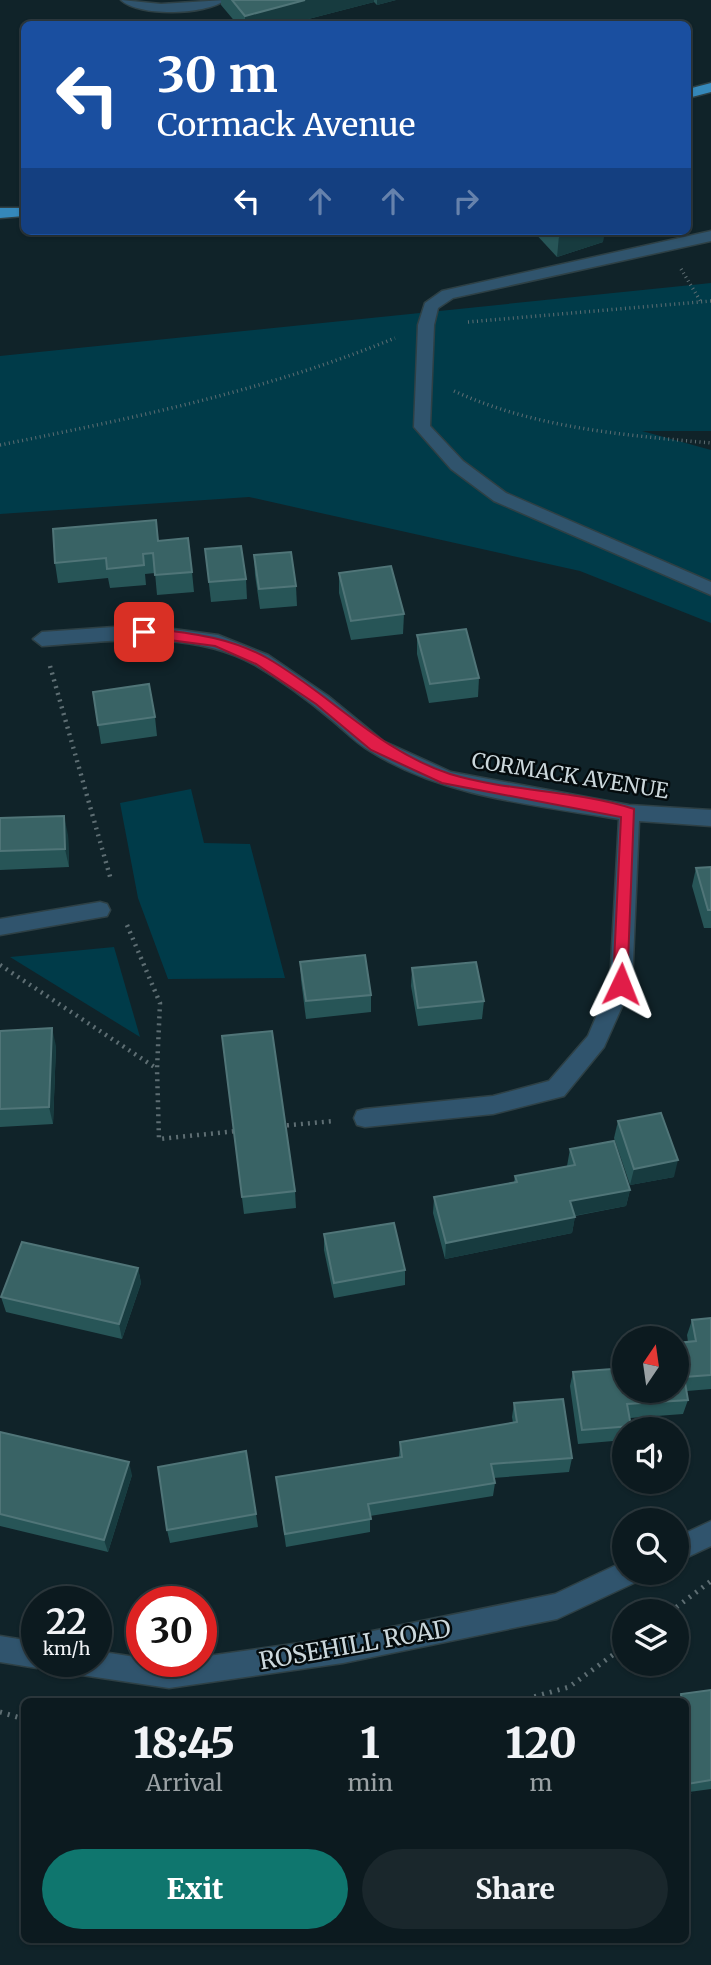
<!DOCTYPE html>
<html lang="en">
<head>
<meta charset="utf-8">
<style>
  body { margin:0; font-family:Merriweather,serif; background:#1a272c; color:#f1f3f6; height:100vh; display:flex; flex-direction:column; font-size:26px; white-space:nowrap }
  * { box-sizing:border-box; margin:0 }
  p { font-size:23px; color:#9aa1a4 }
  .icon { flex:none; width:38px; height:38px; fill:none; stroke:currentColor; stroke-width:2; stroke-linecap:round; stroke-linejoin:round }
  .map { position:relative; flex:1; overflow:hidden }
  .side { position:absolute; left:21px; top:1698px; width:668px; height:245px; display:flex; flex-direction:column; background:#0c1a1f; border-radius:10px; box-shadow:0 2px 5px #0004,0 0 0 2px #2c383d }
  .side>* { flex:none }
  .top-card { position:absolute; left:21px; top:21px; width:670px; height:214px; border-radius:10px; box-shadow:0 2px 5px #0004,0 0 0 2px #2c383d; background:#1a4fa0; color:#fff; overflow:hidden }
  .needle { width:46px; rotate:13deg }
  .fabs { position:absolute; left:612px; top:1326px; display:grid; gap:14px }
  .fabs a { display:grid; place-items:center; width:77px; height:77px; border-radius:50%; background:#0c1a1f; box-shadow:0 2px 5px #0004,0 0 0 2px #2c383d; font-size:35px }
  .speed { position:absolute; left:21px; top:1586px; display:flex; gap:14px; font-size:35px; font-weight:700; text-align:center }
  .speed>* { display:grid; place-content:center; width:91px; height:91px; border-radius:50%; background:#0c1a1f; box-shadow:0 2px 5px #0004,0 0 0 2px #2c383d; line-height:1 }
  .speed small { font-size:18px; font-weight:400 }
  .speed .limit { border:10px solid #d22; background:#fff; color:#111 }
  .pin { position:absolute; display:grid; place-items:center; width:60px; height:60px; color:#fff; margin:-30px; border-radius:14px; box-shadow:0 4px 10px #0006 }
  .me { position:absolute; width:77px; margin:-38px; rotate:2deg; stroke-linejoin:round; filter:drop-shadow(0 0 5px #0008) }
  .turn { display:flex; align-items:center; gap:24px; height:147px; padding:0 21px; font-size:32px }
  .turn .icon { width:91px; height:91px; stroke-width:2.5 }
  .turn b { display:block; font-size:49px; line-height:60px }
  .lanes { display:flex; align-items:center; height:66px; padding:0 21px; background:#0003; justify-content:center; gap:35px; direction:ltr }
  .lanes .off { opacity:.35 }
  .eta { display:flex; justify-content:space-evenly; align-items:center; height:119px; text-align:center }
  .eta b { font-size:42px; font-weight:800; line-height:49px }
  .cta { display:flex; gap:14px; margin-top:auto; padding:14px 21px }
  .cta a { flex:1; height:80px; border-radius:42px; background:#0f766e; color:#fff; font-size:28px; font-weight:800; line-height:80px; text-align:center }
  .cta a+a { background:#1a272c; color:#f1f3f6 }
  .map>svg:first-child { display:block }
  .green { fill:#003b49 }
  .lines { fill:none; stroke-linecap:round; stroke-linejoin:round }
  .minor-casing { stroke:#2e4045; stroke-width:3 }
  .major-casing { stroke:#2e4045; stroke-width:3 }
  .path-far2 { stroke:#5e6e73; stroke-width:3.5; stroke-dasharray:1 3.5; stroke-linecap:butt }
  .path-far1 { stroke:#5e6e73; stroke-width:4.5; stroke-dasharray:2 5; stroke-linecap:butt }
  .path { stroke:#5e6e73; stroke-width:5; stroke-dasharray:2 6; stroke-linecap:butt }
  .minor { fill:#30546d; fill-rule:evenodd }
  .major { fill:#3588ba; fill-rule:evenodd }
  .wall { fill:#275557 }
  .shaded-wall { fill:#173b3f }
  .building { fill:#396365; stroke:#507578; stroke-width:2 }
  .route { fill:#e11d48; stroke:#92132f; stroke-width:2 }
  .labels { text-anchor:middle; stroke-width:5; stroke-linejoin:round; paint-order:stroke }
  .street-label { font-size:21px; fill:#cbd7db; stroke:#040b0d }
  .near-street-label { font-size:24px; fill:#cbd7db; stroke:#040b0d }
</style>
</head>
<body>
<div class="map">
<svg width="711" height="1965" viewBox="0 0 711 1965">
  <rect width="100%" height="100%" fill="#102329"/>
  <g class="green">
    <polygon points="711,283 711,431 642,431 711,450 711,623 580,571 249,497 0,514 0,356"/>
    <polygon points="191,789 204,843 250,844 285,978 168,979 138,898 120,803"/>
    <polygon points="114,947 140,1037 10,957"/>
  </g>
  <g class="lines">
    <defs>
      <g id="minor">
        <path d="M121,0l40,4 64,-4c-19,15 -86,17 -104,0z"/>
        <polygon points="711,231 711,241 453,298 438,308 434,325 430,426 463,461 506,493 711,582 711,595 494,501 451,469 414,427 418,325 425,303 442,291"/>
        <path d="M143,625l75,10 50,20 60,41 55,45 68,31 178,33 82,5v16l-72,-5 -7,163 -28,63 -40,49 -71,18 -128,13 -8,-2 -3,-7 3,-7 8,-2 128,-13 56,-15 39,-45 22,-52 9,-165c-84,-14 -176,-22 -249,-68 -14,-8 -25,-20 -37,-30 -24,-20 -51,-40 -78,-56 -64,-36 -143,-24 -213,-19l-9,-7 9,-7z"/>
        <polygon points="100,902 107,904 110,910 107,916 0,935 0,919"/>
        <polygon points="711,1521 711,1546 677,1562 677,1537"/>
        <polygon points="625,1561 625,1573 640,1573 636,1582 557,1619 343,1663 169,1688 75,1674 66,1670 62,1661 96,1661 96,1651 142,1658 142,1661 201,1661 201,1657 343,1637 555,1594"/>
        <polygon points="0,1636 37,1642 37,1661 48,1661 46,1664 37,1668 0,1662"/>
      </g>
      <g id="major">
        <polygon points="711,83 711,92 688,98 688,89"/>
        <polygon points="0,208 24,208 24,216 0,218"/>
      </g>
    </defs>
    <use href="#minor" class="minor-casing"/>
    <use href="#major" class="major-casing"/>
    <g class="path-far2">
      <polyline points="681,269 701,302"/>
      <polyline points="468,322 711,301"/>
      <path d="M454,391c81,37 169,44 257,52"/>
      <path d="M0,445c134,-27 268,-55 395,-107"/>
    </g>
    <g class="path-far1">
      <polyline points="50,666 111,880"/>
      <polyline points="127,925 160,1003 157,1069 159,1139 237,1131"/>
      <polyline points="0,965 156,1068"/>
      <polyline points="280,1126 334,1121"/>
    </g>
    <g class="path">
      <polyline points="670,1612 711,1581"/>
      <polyline points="519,1701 569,1687 625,1646"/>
      <polyline points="0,1712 24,1719"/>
    </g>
    <use href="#minor" class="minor"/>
    <use href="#major" class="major"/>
  </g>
  <g class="wall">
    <polygon points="221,0 396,0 377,5 374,2 289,24 237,24 221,5"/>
    <polygon points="533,231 604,231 603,242 557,257"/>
    <polygon points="158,541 192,572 194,592 157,595 155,573 145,574 146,585 110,588 108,578 58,583 55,563"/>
    <polygon points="205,549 246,579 247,599 211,602"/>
    <polygon points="254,555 296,586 297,606 260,609 255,575"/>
    <polygon points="339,573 404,614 403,634 351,640 339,593"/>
    <polygon points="417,635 479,678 478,697 429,703 417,654"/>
    <polygon points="93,692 155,717 157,736 101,744"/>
    <polygon points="0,818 68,835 69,867 0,870"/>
    <polygon points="711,867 711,928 704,928 692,886 696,868"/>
    <polygon points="300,962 371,995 371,1012 306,1019 301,980"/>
    <polygon points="412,968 484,1001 482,1019 418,1026 411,986"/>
    <polygon points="0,1031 56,1046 53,1124 0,1127"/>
    <polygon points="224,1054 295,1191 296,1208 244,1214"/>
    <polygon points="618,1121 674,1177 630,1185 614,1138"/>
    <polygon points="570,1149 630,1190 626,1206 575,1216 572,1233 445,1259 433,1213 434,1197 514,1182 515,1176 567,1166"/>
    <polygon points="324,1234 405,1270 405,1285 334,1298 324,1250"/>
    <polygon points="138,1268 141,1283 122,1339 6,1312 1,1297"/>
    <polygon points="711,1318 711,1389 687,1391 688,1400 683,1414 630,1418 631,1426 630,1430 625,1430 625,1440 578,1444 570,1386 573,1372 625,1391 688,1342 687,1335 692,1320"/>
    <polygon points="514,1403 572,1458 569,1472 493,1478 495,1483 493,1496 370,1516 370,1532 286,1547 276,1477 399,1457 400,1442 513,1423 512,1417"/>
    <polygon points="0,1432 132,1475 108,1552 0,1526"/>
    <polygon points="256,1514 258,1527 170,1543 167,1530"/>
    <polygon points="711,1690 711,1789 689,1792 686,1799 686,1701 677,1701 681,1694"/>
  </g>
  <g class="shaded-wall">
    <polygon points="305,0 374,0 374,2 289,24 245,24 245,16"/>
    <polygon points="377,0 396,0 377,5"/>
    <polygon points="576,231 604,231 603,242 557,257 559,236"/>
    <polygon points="64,816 68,835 69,867 65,849"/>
    <polygon points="52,1028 56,1046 53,1124 49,1107"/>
    <polygon points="678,1160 674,1177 630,1185 634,1169"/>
    <polygon points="630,1190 626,1206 567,1217 570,1201"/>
    <polygon points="575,1217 572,1233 445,1259 446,1243"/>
    <polygon points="138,1268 141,1283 122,1339 119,1324"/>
    <polygon points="129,1462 132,1475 108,1552 104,1540"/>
  </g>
  <g class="building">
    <polygon points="232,0 305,0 245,16"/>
    <polygon points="554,231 576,231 559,236"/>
    <polygon points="156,520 158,541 188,538 192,572 155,575 153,553 143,554 144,565 107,569 106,558 55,563 53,529"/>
    <polygon points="241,546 246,579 209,582 205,549"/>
    <polygon points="291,552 296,586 259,589 254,555"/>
    <polygon points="391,566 404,614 351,621 339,573"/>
    <polygon points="466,629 479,678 430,684 417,635"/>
    <polygon points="149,684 155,717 98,725 93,692"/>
    <polygon points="64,816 65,849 0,851 0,818"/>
    <polygon points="711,867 711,910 708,910 696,868"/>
    <polygon points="365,955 371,995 306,1001 300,962"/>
    <polygon points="476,962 484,1001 418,1008 412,968"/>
    <polygon points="52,1028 49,1107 0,1109 0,1031"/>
    <polygon points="272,1031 295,1191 242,1197 222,1036"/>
    <polygon points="661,1113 678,1160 634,1169 618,1121"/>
    <polygon points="614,1141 630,1190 570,1201 575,1217 446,1243 434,1197 517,1182 515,1176 575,1165 570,1149"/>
    <polygon points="394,1223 405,1270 334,1283 324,1234"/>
    <polygon points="22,1242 138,1268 119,1324 1,1297"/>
    <polygon points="711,1318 711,1375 684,1377 688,1400 627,1404 631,1426 582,1430 573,1372 625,1368 625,1391 677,1391 677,1343 696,1341 692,1320"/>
    <polygon points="563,1399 572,1458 491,1464 495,1483 368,1504 371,1519 285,1534 276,1477 402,1457 400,1442 517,1422 514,1403"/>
    <polygon points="0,1432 129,1462 104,1540 0,1514"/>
    <polygon points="246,1451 256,1514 167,1530 158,1467"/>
    <polygon points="711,1690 711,1780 687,1784 690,1793 686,1794 686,1701 682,1701 681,1694"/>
  </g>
  <path class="route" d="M144,627c43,6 84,9 123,31 63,36 112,93 183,116 60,18 125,16 184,35l-7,179 -6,2 -8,-6 8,-167 -179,-34 -71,-33 -55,-46 -60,-40 -41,-18 -76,-10 -2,-4z"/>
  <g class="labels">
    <g class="street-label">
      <text transform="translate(570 776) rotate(9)" y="7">CORMACK AVENUE</text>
    </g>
    <g class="near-street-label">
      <text transform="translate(355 1645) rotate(-10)" y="8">ROSEHILL ROAD</text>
    </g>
  </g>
</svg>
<div class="fabs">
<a><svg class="needle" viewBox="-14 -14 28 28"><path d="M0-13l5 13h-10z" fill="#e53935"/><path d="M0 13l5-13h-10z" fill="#9aa1a4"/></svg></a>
<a><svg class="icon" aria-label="sound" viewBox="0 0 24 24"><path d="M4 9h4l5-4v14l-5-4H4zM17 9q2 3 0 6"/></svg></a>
<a><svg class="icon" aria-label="search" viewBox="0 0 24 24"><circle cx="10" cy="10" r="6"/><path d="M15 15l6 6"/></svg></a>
<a><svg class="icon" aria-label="layers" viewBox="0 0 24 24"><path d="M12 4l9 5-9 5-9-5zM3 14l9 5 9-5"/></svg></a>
</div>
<div class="speed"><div>22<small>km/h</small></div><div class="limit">30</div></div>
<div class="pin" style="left:144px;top:632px;background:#d93025"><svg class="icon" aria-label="arrive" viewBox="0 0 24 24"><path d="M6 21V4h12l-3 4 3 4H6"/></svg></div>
<svg class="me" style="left:621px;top:984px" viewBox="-20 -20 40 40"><path d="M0-17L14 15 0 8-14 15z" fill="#e11d48" stroke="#fff" stroke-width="4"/></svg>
<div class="top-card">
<div class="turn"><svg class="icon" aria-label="left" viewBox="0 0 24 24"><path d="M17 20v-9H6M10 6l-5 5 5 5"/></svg><div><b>30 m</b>Cormack Avenue</div></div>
<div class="lanes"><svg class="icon" aria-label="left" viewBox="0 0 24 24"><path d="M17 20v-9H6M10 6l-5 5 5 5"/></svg><svg class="icon off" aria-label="ahead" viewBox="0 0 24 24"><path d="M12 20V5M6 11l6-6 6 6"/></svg><svg class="icon off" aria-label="ahead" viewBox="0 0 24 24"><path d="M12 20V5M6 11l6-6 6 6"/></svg><svg class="icon off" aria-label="right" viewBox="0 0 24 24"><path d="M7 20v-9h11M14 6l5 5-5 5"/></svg></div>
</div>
<section class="side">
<div class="eta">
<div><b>18:45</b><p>Arrival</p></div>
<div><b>1</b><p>min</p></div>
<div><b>120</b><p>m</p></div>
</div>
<div class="cta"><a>Exit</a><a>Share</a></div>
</section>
</div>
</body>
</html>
